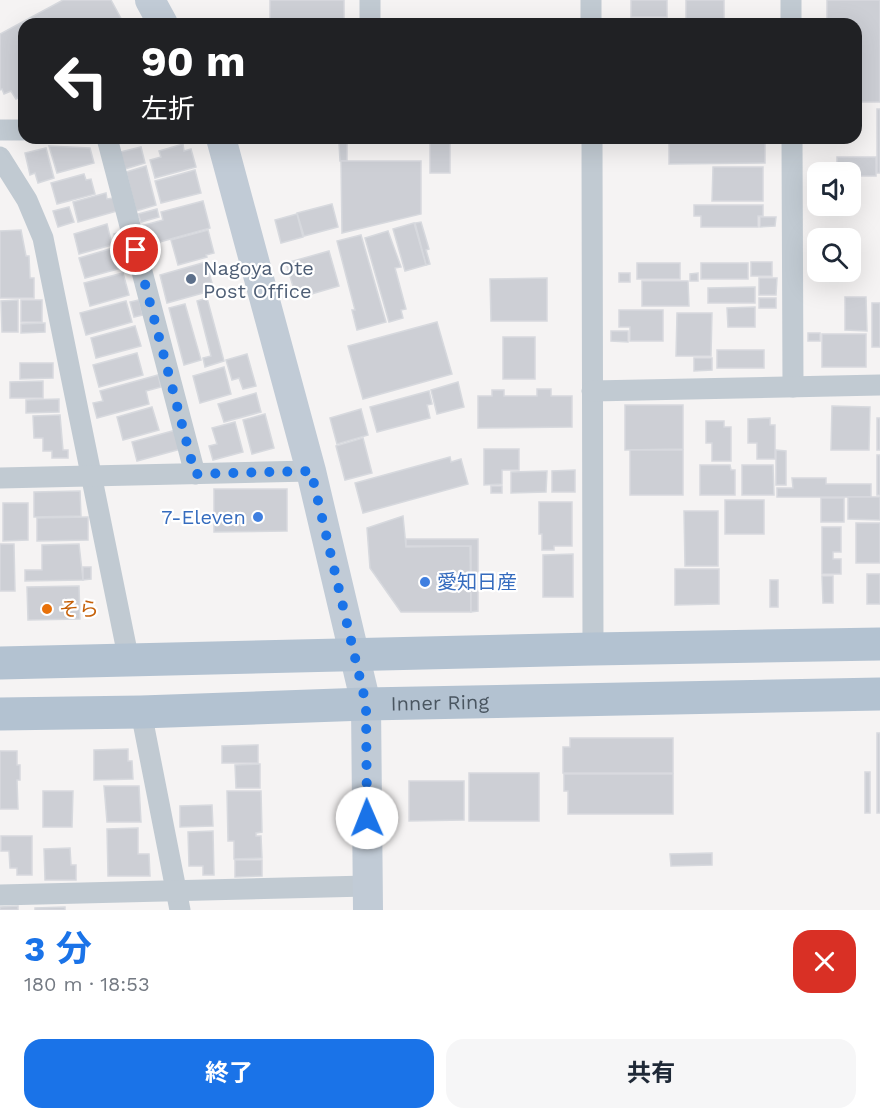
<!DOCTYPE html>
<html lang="ja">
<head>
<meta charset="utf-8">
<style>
  body { margin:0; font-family:"Work Sans","Noto Sans JP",sans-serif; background:#f6f6f7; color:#1f2937; height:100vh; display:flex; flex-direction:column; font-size:22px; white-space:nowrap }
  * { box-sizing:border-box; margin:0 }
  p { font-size:20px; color:#747a83 }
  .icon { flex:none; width:33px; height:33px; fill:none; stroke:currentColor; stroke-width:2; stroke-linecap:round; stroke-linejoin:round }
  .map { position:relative; height:910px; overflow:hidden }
  .details { display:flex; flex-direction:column; background:#fff; flex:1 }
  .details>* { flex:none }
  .guide { position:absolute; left:18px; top:18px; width:844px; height:126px; border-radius:18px; box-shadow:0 6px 24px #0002; background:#202124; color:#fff; overflow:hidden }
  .controls { position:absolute; left:807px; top:162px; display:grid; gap:12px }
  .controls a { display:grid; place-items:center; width:54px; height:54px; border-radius:12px; background:#fff; box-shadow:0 6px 24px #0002; font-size:30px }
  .pin { position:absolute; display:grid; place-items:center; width:51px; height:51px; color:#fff; margin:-26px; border:3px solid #fff; border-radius:50%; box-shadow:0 2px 6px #0007 }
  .me { position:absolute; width:66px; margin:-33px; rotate:359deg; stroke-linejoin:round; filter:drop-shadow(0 0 4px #0008) }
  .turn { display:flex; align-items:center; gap:21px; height:126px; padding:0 24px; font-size:27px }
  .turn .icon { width:78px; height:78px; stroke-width:2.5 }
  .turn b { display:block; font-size:42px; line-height:51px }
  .round { display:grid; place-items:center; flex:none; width:63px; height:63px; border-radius:18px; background:#f6f6f7 }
  .summary { display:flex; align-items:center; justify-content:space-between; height:102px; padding:0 24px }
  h1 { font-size:36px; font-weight:700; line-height:45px; color:#1a73e8 }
  .action { display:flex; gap:12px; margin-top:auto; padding:12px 24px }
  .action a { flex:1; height:69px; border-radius:18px; background:#1a73e8; color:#fff; font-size:24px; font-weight:700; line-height:69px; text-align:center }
  .action a+a { background:#f6f6f7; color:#1f2937 }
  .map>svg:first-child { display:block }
  .building { fill:#cdcfd5; stroke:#d7d9de; stroke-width:1.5 }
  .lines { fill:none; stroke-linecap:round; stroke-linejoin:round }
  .street { stroke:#c1cad2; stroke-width:21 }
  .secondary { stroke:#c1cbd6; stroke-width:30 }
  .primary { stroke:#b3c2d1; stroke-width:33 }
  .route { stroke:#1a73e8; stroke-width:10; stroke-dasharray:0 18 }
  .service-dot { fill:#5c6f8a; stroke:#fff; stroke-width:2 }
  .shop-dot { fill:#3f7fe0; stroke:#fff; stroke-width:2 }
  .food-dot { fill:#e8710a; stroke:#fff; stroke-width:2 }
  .labels { text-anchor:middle; stroke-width:4.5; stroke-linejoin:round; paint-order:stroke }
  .service-label { font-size:20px; fill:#4e5e75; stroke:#fff; text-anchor:start }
  .shop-label { font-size:20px; fill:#366cbe; stroke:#fff; text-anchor:end }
  .food-label { font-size:20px; fill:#c56008; stroke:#fff; text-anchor:start }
  .street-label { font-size:20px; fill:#4a5661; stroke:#fff }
</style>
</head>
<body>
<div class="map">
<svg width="880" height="910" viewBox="0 0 880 910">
  <rect width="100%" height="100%" fill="#f5f3f3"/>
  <g class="building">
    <polygon points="63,0 111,0 124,24 24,24 24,95 16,99 11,91 4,94 2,89 0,90 0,34"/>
    <rect x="270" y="0" width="74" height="24"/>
    <rect x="631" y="0" width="36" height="17"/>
    <polygon points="686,0 724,0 724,20 721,20 721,24 686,24"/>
    <polygon points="827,0 880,0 880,102 856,102 856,24 827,24"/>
    <rect x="631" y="22" width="36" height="2"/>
    <rect x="877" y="109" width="3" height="64"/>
    <polygon points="669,138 765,138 765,163 669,164"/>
    <rect x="430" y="139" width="20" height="34"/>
    <polygon points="339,143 347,143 347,161 340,161"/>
    <polygon points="183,144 184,151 191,149 196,167 155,178 150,160 161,157 159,151"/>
    <polygon points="49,146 90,148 94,163 57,173"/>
    <polygon points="141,147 145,163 125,169 120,152"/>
    <polygon points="46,148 54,178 38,183 35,173 30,175 25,153"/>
    <polygon points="837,157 876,157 876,176 850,176 850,172 837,172"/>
    <polygon points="341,161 421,161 421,214 342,233"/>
    <polygon points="146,166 156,205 136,211 126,172"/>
    <polygon points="713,167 763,167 763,201 712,201"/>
    <polygon points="195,170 201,193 161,203 155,181"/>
    <polygon points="84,174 86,180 91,179 95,194 57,204 51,183"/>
    <polygon points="106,193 107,199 113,198 117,211 78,222 73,202"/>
    <polygon points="203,201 210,228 156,243 154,238 145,240 141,226 163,220 161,212"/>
    <polygon points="332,204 338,227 304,236 297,213"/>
    <polygon points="694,205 763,205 763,216 758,216 758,227 701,227 701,216 694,216"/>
    <polygon points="69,207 74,222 58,227 53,211"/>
    <polygon points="157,209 159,217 141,222 138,214"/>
    <polygon points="297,214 303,237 281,243 275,220"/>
    <polygon points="760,217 776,217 775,226 760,227"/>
    <polygon points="421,222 429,249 426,250 430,264 426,265 415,223"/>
    <polygon points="414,223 426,265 405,271 393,229"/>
    <polygon points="107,224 112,245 79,254 74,234"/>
    <polygon points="21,230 26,256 29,256 30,278 34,278 34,298 0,298 0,231"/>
    <polygon points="208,230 214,253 206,255 207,257 178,265 171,240"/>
    <polygon points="123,231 126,242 116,244 114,234"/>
    <polygon points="388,231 401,267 395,268 406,309 401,310 403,318 389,322 365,238"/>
    <polygon points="361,235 386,322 357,330 352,310 355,310 337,241"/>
    <polygon points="113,248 118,269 85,278 79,258"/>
    <polygon points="329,251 339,286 308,295 307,289 295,293 286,263"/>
    <polygon points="206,262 214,290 167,303 160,275"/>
    <rect x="751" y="262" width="21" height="14"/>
    <rect x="637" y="263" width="43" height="16"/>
    <rect x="701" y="263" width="47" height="16"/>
    <polygon points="123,273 129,295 90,306 84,283"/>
    <rect x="619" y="273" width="11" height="9"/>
    <polygon points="698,273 698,281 690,281 690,274"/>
    <polygon points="547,278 547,321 491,321 490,279"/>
    <polygon points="759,278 777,278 776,295 759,295"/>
    <polygon points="642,281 688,281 689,306 642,306"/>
    <polygon points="755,287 755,303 708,303 708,288"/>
    <polygon points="845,297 866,297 867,331 845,330"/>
    <polygon points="207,298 224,361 205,367 203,358 211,356 197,301"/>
    <rect x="759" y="298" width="17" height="10"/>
    <polygon points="18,300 18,332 2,332 1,301"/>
    <rect x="21" y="300" width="21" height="22"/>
    <polygon points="139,300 143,315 134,317 130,302"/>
    <polygon points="126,301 132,322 86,335 80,313"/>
    <rect x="872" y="303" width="8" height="44"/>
    <polygon points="185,304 201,360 184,365 169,308"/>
    <polygon points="755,307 755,327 728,327 727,308"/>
    <polygon points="619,310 663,310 663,341 630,341 630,327 619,327"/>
    <polygon points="677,313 712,313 711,356 676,356"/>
    <polygon points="437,322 452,374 363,399 348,346"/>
    <polygon points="45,323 45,332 21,333 21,324"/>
    <polygon points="135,326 141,346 96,358 91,338"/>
    <polygon points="611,331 628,331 628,342 611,341"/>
    <rect x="808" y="333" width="12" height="8"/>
    <rect x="822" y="334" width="44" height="33"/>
    <rect x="503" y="337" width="32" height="42"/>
    <rect x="717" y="350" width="47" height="18"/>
    <polygon points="137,353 143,375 99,387 93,365"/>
    <polygon points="247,354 256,386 243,389 239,378 232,380 226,360"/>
    <polygon points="694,358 712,358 712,370 694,371"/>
    <polygon points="20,363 53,363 53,378 20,379"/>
    <polygon points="224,367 231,394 200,403 193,376"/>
    <polygon points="158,375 161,387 146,391 149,404 97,418 93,403 103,401 100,391"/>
    <polygon points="43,381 43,398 10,398 10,382"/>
    <polygon points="458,382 464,407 437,414 431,390"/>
    <polygon points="537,389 551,389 551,396 572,396 572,427 478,428 478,396 492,396 492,390 504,390 504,396 537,396"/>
    <polygon points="429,391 432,404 427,405 430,418 377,432 370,407"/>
    <polygon points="256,393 261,412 224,422 218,404"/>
    <polygon points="59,399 59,412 26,413 26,400"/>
    <polygon points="625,405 683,405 683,449 625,450"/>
    <polygon points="832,406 870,407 869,450 831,450"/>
    <polygon points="152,407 159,430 123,440 117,417"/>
    <polygon points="361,409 368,435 337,444 330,418"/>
    <polygon points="265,414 274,448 252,454 243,420"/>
    <polygon points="60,415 63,450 68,450 68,458 52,458 52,451 43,451 43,438 34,438 33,416"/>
    <polygon points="770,418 770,425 775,425 775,459 757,459 757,443 748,443 748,419"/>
    <rect x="877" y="418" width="3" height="32"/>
    <polygon points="706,421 724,421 724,427 731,427 731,461 712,461 712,443 706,443"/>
    <polygon points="235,422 243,452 213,460 209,446 217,444 212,428"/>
    <polygon points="176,430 181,449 137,461 132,442"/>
    <polygon points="363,438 372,473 345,480 336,446"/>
    <polygon points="484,449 519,449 519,470 502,470 502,484 484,485"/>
    <rect x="630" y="450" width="53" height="45"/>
    <polygon points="776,450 786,451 786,485 776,485"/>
    <rect x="877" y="455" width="3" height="40"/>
    <polygon points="450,457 451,462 461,459 468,484 363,513 355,483"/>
    <polygon points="700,465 730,465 731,470 735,470 735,495 700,495"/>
    <polygon points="742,465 773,465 774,495 742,495"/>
    <polygon points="575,470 575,492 552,492 552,471"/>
    <polygon points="547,471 546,492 511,493 511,472"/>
    <polygon points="792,478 826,478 826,484 871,484 871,497 777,497 777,488 793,488"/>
    <rect x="491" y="486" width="11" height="7"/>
    <polygon points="214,489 287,489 287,531 214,532"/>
    <polygon points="80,491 81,516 34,517 34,492"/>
    <polygon points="848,497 880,497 880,520 848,519"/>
    <rect x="821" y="498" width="23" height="24"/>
    <rect x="725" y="500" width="39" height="34"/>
    <polygon points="539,502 572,502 572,546 554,546 554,550 542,550 542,534 539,534"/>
    <polygon points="3,503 28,503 28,540 3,541"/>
    <polygon points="684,511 718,511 718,566 685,566"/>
    <polygon points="403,516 406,547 470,546 471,612 401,612 370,568 367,528"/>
    <polygon points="88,517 88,540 37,541 37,518"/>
    <rect x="856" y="523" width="24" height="40"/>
    <polygon points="822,527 841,527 841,552 833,552 833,559 841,559 841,574 822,574"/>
    <polygon points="406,539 478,539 478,611 471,612 471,546 406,546"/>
    <polygon points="0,544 14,544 15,591 0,591"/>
    <polygon points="79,544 83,580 25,581 25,570 42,570 42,545"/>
    <polygon points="573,554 573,597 543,597 543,555"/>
    <polygon points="83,567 91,567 91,579 83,580"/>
    <polygon points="675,569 719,569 719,604 675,605"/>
    <rect x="867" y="574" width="13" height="30"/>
    <polygon points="822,576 833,576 833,603 823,603"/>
    <rect x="770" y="580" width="8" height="27"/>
    <polygon points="79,586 80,619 28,620 27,587"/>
    <rect x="877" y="733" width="3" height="80"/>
    <polygon points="570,738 673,738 673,773 563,773 563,747 570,747"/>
    <polygon points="258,745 258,763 222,763 222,746"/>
    <polygon points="128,749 128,761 132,761 133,779 94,780 94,750"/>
    <polygon points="0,751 17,751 17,765 20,765 20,780 17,780 18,809 0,809"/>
    <polygon points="260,764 260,788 236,788 235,765"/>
    <rect x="865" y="772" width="5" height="41"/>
    <rect x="469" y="773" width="70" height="48"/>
    <polygon points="564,774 673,774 673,814 568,814 568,791 564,791"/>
    <polygon points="409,781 464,781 464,820 409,821"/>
    <polygon points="104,786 139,786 141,822 107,822"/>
    <polygon points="43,791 73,791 72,827 43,827"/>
    <polygon points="227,791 261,791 262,832 256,833 256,836 261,836 262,858 234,859 234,841 228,841"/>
    <polygon points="212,805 213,826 180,827 180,806"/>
    <polygon points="138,828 138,854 149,854 150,876 108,876 107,829"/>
    <polygon points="213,831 214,875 203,875 203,866 189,866 188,832"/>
    <polygon points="1,836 32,836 32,875 17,875 17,868 10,868 9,851 1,851"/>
    <polygon points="70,848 71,865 76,865 76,880 45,880 44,849"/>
    <polygon points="712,853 712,865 671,866 670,854"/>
    <polygon points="235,860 262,860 262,876 235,877"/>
    <polygon points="18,906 18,910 0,910 0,907"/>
    <polygon points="65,907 65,910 35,910 35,908"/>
  </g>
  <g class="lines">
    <g class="street">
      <polyline points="370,0 370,24"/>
      <polyline points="591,0 591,24"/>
      <polyline points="791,0 791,24"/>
      <polyline points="0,130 24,130"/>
      <polyline points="107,138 195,474"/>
      <polyline points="592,138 593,649"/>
      <polyline points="792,138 793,387"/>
      <polyline points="0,157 27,200 43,238 129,661"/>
      <polyline points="592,391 880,385"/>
      <polyline points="0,478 311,471"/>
      <polyline points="141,712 180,910"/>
      <polyline points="0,895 367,886"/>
    </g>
    <g class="secondary">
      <polyline points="150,0 163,24"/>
      <polyline points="221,138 311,471 366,704 368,910"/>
    </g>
    <g class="primary">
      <polyline points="0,663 593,649 880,644"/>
      <path id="s1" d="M0,714l141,-2 225,-8 514,-10"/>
    </g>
  </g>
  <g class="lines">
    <polyline class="route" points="136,250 195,474 311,471 366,704 367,818"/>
  </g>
  <circle class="service-dot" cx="191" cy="279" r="6"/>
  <g class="shop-dot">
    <circle cx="258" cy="517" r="6"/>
    <circle cx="425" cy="582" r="6"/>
  </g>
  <circle class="food-dot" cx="47" cy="609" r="6"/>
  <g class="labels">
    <g class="service-label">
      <text x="203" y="275">Nagoya Ote<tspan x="203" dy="23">Post Office</tspan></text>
    </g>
    <g class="shop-label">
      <text x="246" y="524">7-Eleven</text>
      <text x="437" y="589" text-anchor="start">愛知日産</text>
    </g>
    <g class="food-label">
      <text x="59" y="616">そら</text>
    </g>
    <g class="street-label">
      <text dy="7" stroke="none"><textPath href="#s1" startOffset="440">Inner Ring</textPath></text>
    </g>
  </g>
</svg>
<div class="controls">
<a><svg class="icon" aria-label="sound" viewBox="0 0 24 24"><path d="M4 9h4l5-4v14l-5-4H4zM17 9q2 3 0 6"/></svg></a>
<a><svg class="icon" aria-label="search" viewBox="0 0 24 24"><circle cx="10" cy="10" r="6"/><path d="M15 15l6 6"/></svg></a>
</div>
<div class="pin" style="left:136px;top:250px;background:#d93025"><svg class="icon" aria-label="arrive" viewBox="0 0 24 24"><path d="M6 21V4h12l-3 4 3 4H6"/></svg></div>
<svg class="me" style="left:367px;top:818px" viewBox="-20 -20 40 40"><circle r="19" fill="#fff"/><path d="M0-13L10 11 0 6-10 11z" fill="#1a73e8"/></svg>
<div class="guide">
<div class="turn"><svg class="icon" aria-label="left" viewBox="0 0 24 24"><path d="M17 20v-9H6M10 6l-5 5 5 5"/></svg><div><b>90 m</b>左折</div></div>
</div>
</div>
<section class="details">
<div class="summary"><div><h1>3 分</h1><p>180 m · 18:53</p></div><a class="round" style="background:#d93025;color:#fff"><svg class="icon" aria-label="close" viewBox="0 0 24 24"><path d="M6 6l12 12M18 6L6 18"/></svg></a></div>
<div class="action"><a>終了</a><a>共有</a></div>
</section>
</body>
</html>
